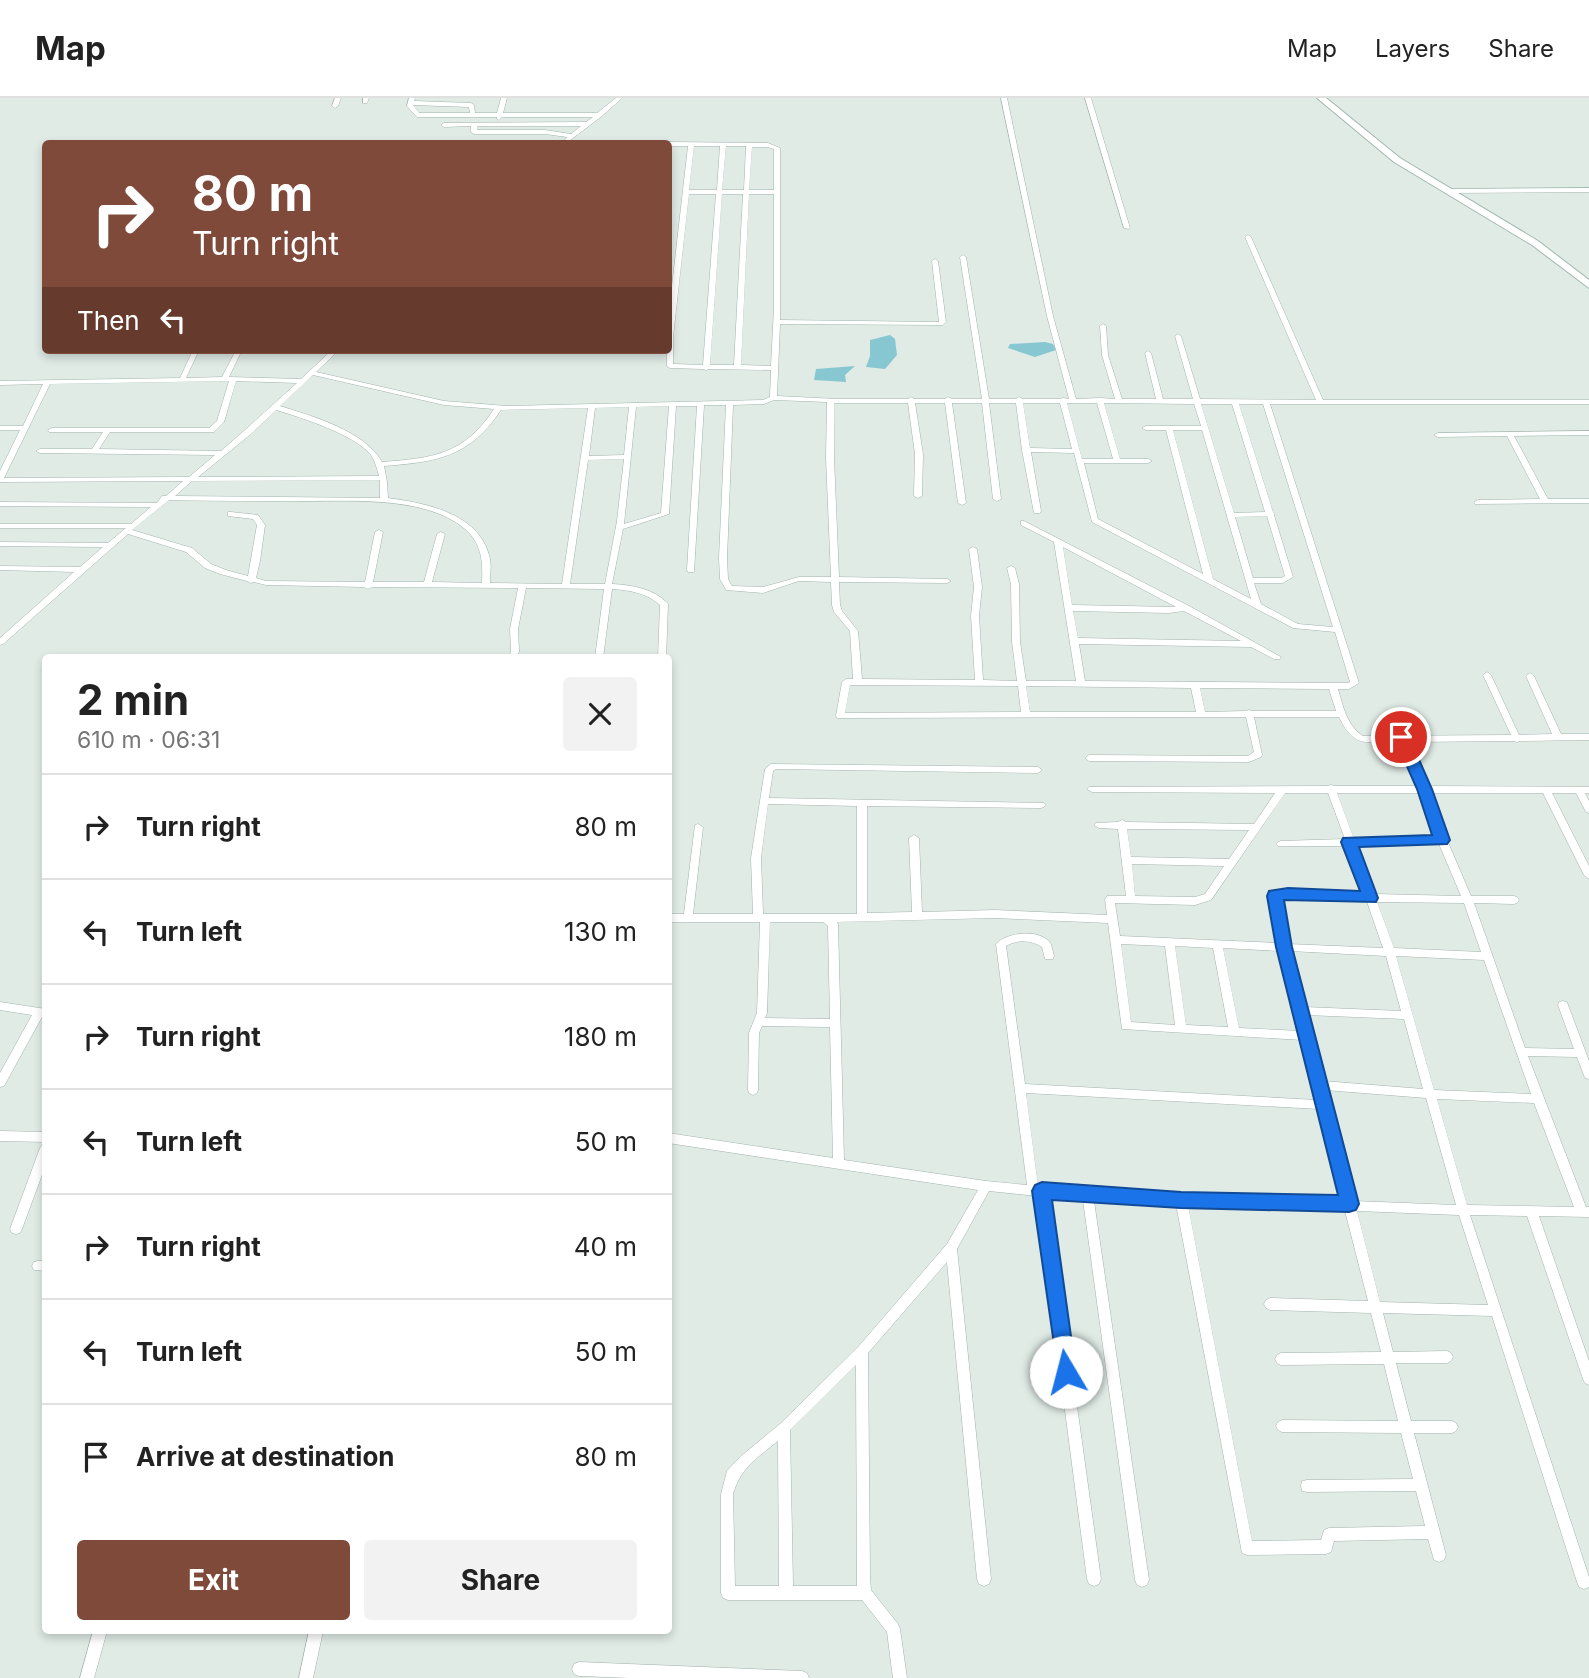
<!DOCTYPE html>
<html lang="en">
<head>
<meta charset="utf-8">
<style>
  body { margin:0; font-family:Inter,sans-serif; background:#f2f2f2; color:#222; height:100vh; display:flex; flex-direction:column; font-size:26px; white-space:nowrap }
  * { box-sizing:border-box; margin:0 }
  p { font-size:23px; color:#767676 }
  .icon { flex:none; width:38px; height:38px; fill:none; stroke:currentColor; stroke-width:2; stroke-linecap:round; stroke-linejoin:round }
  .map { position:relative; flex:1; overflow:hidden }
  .panel { position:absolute; left:42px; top:556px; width:630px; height:980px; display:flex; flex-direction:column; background:#fff; border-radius:7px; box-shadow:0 4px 10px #0003 }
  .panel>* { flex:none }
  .hud { position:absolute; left:42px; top:42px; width:630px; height:214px; border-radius:7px; box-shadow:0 4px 10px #0003; background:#804a3a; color:#fff; overflow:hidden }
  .pin { position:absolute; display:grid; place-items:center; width:60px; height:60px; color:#fff; margin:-30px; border:4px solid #fff; border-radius:50%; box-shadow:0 2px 7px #0007 }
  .me { position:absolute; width:77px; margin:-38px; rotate:352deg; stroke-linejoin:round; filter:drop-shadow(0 0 5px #0008) }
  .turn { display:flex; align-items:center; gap:24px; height:147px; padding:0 35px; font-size:32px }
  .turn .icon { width:91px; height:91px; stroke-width:2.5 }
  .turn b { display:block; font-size:49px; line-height:60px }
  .then { display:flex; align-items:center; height:66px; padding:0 35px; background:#0003; gap:14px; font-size:26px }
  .round { display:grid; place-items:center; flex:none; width:74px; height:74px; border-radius:7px; background:#f2f2f2 }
  .overview { display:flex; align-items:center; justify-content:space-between; height:119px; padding:0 35px }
  h1 { font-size:42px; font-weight:700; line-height:52px }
  .primary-button { display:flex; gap:14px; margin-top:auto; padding:14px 35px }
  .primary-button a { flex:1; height:80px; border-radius:7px; background:#804a3a; color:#fff; font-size:28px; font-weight:700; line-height:80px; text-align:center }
  .primary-button a+a { background:#f2f2f2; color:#222 }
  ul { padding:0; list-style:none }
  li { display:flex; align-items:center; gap:21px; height:105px; padding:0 35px; border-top:2px solid #e0e0e0 }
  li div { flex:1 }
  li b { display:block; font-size:26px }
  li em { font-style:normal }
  header { display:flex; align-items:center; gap:42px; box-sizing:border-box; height:98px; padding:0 35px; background:#fff; border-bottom:2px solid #e0e0e0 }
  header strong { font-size:33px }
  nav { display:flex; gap:38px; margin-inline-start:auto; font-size:24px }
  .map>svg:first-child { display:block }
  .water { fill:#87c7d1 }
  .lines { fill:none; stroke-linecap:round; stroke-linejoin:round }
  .street-casing { stroke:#a3b3ad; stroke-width:1 }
  .secondary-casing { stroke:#9fb7ae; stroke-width:2 }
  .street { fill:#fff; fill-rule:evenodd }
  .secondary { fill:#fff; fill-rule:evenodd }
  .route { fill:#1a73e8; stroke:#114b97; stroke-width:2 }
</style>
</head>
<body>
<header>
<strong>Map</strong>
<nav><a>Map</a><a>Layers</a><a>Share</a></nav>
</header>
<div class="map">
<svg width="1589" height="1580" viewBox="0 0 1589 1580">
  <rect width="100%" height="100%" fill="#e0ebe6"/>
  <g class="water">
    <polygon points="890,237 895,241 897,257 885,271 866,269 870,258 870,242"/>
    <polygon points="1045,244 1053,246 1056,252 1035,259 1008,250 1010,246"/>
    <polygon points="855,268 845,277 846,284 814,282 816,271"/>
  </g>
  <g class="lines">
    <defs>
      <g id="street">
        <polygon points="335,0 341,0 338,8 335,10 332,8"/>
        <polygon points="363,0 369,0 367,5 363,5"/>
        <path d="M409,0h6l-1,3 57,2 3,2 1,8h22l4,-15h6l-4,15h94l19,-15h6l-20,18 -33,25 71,3h-78l5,-7 -22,-3h-71l-3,-2v-6l-27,1 -3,-2 3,-2 142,-1 7,-5h-91l-3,3 -2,-1v-2h-80l-10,-11zM413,7l56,2 1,6h-51zM477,28h104l-10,8 -26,-4h-68z"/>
        <path d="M1001,0h6l46,218 23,83 24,-1 15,1 -13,-44 -2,-29 3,-2 3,2 2,29 14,44h34l-11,-46 3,-2 3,2 12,46h30l-18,-63 3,-2 3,2 19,63 116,1 -71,-163 3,-2 3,2 72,163h266v4h-319l89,279 -10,6h-11c5,17 9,37 25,47l148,-1 -28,-60 4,-3 4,3 28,60 33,-1 -26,-58 4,-3 4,3 27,58h28v6l-69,1 -3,1 -3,-1 -107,1 21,44 161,1v6h-4l4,8v12l-3,-1 -10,-19h-24l37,73v13l-5,-4 -41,-82h-112l16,47 24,56h43l3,1 2,3 -2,3 -3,1 -40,-1 51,145 49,1 -16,-44 1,-3 4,-1 4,1 1,3 21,56v18l-4,-1 -8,-21 -49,-1 58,151h3v10l-50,-1 50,145v24l-4,-2 -2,-4 -56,-163 -57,-1 119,362v10l-5,2 -5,-2 -2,-5 -85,-266 -109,-3 10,39 54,-1 4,2 2,4 -2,4 -4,2h-51l15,58h41l4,2 2,4 -2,4 -4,2h-38l32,122 -2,5 -5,2 -5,-2 -6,-21 -94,2 -3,11 -5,2 -79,1 -5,-2 -66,-349 -82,-3 55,379 -2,5 -5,2 -5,-2 -2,-5 -52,-380 -35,-3 53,382 -2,5 -5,2 -5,-2 -2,-5 -50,-383 -48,-5 -32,58 34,330 -2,5 -5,2 -5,-2 -2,-5 -30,-317 -79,91 2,224 1,13 27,34 2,5 7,49h-14l-6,-46 -25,-32h-134l-5,-2 -2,-5v-99l6,-23 13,-14 40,-33 78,-77 89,-103 31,-54 -310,-47v-10l165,25 -3,-131 -68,-1 -3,7 -1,57 -1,3 -4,2 -4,-2 -1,-3 1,-57 8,-20 3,-91h-92v-8h16l11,-89 3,-1 5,3 -10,87h60l-2,-56 14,-89 6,-5 267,3 4,3 -4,3 -262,-4 -3,2 -4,27 275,5 2,2 -2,2 -3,1 -174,-2v107l45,-1 -3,-74 5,-3 5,3 3,74 73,-2 112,5 -2,-16 2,-3h19l-8,-67 -19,-1 -5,-3 2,-2 22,-1 4,-2 4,2 128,2 21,-31 -183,-1 -5,-3 2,-2 238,-1 4,-1 4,1h84l-21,-44c-30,0 -44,7 -59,-25h-85l8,38 -1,2 -12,5 -160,-1 -4,-3 4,-3 159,1 6,-4 -8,-35 -409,1 -1,-2 6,-34 4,-3h7l-3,-48 -16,-19 -2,-7 -1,-23 -32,-1 -36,12 -37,-3 -6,-11 -1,-21 7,-153h-22l-10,167h-6l-1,-2 10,-164h-21l-7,108 -46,15 -11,55c20,1 43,5 56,20l-2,54h-8l2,-53c-13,-12 -31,-15 -48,-16l-9,69h-8l9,-69 -78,-1 -8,41 1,22 -2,7h-8l2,-7 -1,-22 8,-41 -146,-1 -4,2 -4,-2 -98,-2 -12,-3 -3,1 -4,-2 -27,-7 -15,-6 -19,-16 -58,-18 -125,110 -3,1v-7l74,-66 -74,-2v-4l80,1 23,-20 -103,-1v-4l108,1 18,-15h-126v-4h131l20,-17 -151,-1v-4l157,1 5,-7h4l17,-15 -183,1v-11l20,-41h-20v-4h23l20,-42 -43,1v-4l180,-3 13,-28h6l-13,28 36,-1 14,-27h6l-13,27 72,2 31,-29h7l-23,22 128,29 63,5 256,-6 7,-3 1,-27 -62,-1 -3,1 -3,-1 -33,-1 -3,-2v-16h1v-29l20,-175h-20v-2h-2l2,-2 100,1 12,5v172l159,2 -7,-61 3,-2 3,2 8,61 -3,3 -163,-1 -3,72 60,3h71l3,-2 3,2h31l3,-2 4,2h30l-22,-142 3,-2 3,2 23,142h27l3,-2 4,2h37l3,-1 6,1 -22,-83zM694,48h26l-3,44h-28zM726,48h20l-2,44h-22zM752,49h15l7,2v41h-25zM689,96h27l-13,171 -30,-1v-27zM722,96h21l-9,171h-24zM749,96h25v113l-3,59 -30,-1zM313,277l131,30 50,4c-30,46 -61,49 -112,53 -17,-31 -70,-46 -102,-56zM229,283l-12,40 -8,7h-157l-4,2 1,2h54l-11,17h-52l-4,2 4,2 175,2 -26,22 -185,1 46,-94zM236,283l61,2 -52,47 -24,21 -122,-2 11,-17h104l10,-10zM774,302l53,2 -1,56 5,119h-32l-36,10 -31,-1 -4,-7 -1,-21 6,-153 31,-1zM834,305h74l7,51 -1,42 4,2 4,-2 1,-42 -8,-51h30l13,100 4,2 4,-2 -14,-100h30l11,96 4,2 4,-2 -12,-96h27l6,47 12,63h6l1,-2 -10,-59 43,1 18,69 201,106 42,4 15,50 -2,1 -263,-2 -6,-37 172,3 23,12h6l1,-2 -92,-51 -165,-85h-3v4l33,17 22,139h-50l-6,-39 -1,-58 -4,-16 -4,-2 -4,2 4,16 1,58 5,39 -34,-1 -4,-64 3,-29 -5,-38 -4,-2 -4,2 5,38 -3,29 4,64 -113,-1 -4,-48 -16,-20 -2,-6 -1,-23 108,1 4,-2 -4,-2 -108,-2 -5,-119zM1023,305h37l12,46 -42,-1zM1067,305h30l16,56h-31zM1104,305l90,1 7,22h-55l-4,2 4,2h20l37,144 -105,-55 -14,-56h64l4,-2 -4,-2h-28zM1201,306h31l33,108 -31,1zM1239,306h24l70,223 -35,-3 -37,-20 -7,-21h29l10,-6 -19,-62 1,-1 -2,-2zM669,308l-8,107 -37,11 12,-117zM629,309l-5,48 -35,1 6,-48zM588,310l-26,176 -72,-1c0,-9 2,-19 -1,-28 -11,-42 -64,-52 -101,-57l-1,-16 -3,-16c53,-4 86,-9 117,-56zM276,312c26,8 78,24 95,45 4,6 6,14 8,21l-181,1 53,-43zM1173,332h29l49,169 -38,-20zM624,361l-7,62 -12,63h-35l18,-124zM380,382v18l-205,-2 17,-15zM169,402c41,1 83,1 124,1 51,1 131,-7 172,28 17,15 18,33 17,54l-50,-1 13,-48 -4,-2 -4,2 -13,48h-51l10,-50 -4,-2 -4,2 -10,50 -99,-1 -10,-3 4,-17 5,-36 -7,-10 -27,-3h-3v4l25,3 4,6 -9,51 -22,-6 -15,-6 -19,-16 -60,-18zM1267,418l18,60 -4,2h-28l-18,-61zM1063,449l113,60 -104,-2zM1073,513l96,2 15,-2 57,30 -163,-3zM850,587l168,1 3,26 -176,1zM1026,588l165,2 5,24h-166zM1200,590l129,1 7,22h-84l-3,-1 -3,1 -41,1zM1285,695h43l17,46 -64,2 -3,1 -2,2 2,2h69l17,48 -76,-4 -16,3 -2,3 8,47 -158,-7 -5,-33 80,2 16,-5zM1337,695h85l14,44 -82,2zM768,706l89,2v108h-94l-2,-56zM1127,731l122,1 -20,29 -98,-2zM1439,746l22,52 -87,-2 -18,-48zM1132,766l92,2 -19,28 -10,3 -60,-1zM1288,800l79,4 16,46 -95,-4 -8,-45zM1377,804l87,1 17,49 -87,-4zM995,820l113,5 14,106 180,11 15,60 -292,-16 -19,-138c12,-7 25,-6 36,1l3,12h8l1,-3c0,-1 -3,-11 -3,-12 -10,-16 -44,-12 -55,0l31,241 -41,-4 -142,-21 -6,-236 -1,-2zM770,824h53l5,4 2,93 -65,-1 2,-5zM1121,846l44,2 10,79 -44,-3zM1175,848l38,2 15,79 -42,-2zM1223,850l57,3 20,80 -61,-3zM1290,853l96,5 15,55 -97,-4zM1396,858l88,4 47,134 -97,-4zM1306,917l98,4 19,70 -100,-8zM1325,992l101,8 30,107 -102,-4zM1026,995l293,16 23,91 -254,-9 -50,-5zM1437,1001l97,4 40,104 -107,-2zM1188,1107l157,6 23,90 -98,-3 -4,2 -2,4 2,4 4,2 101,3 10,39 -100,1 -4,2 -2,4 2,4 4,2 103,-1 14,57 -116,-1 -4,2 -2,4 2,4 4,2 119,1 12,46 -106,1 -5,1 -1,5 1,5 5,1 109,-1 9,35 -96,2 -5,2 -3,10 -69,1zM1357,1113l102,4 29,90 -108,-3zM856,1267l1,221h-64l-3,-156zM778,1343l1,145h-44l-2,-92c8,-27 24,-36 45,-53z"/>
        <polygon points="1085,0 1091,0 1130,130 1129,131 1124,130"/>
        <polygon points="1589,90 1589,94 1447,95 1444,93 1447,91"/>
        <polygon points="1589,333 1589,337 1514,338 1548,401 1589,401 1589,405 1475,406 1474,404 1478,402 1540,401 1507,338 1438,339 1434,337 1438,335"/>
        <polygon points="0,904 46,911 46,919 42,919 4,988 0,989 0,975 32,917 0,912"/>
        <polygon points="0,1033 46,1034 46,1044 0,1043"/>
        <polygon points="46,1045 46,1066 22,1131 20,1135 16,1136 12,1135 10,1131 40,1050 42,1047"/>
        <polygon points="38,1163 46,1163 46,1173 34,1172 32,1168 34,1164"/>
        <polygon points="93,1533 107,1533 94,1580 80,1580"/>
        <polygon points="309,1533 323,1533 313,1580 299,1580"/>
        <polygon points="579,1564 802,1573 807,1575 809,1580 630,1580 579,1578 574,1576 572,1571 574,1566"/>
      </g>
      <polygon id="secondary" points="1317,0 1326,0 1400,60 1538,143 1589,182 1589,190 1532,147 1394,64"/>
    </defs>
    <use href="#street" class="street-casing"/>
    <use href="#secondary" class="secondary-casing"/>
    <use href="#street" class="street"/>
    <use href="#secondary" class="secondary"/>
  </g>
  <polygon class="route" points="1401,634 1409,639 1432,691 1450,742 1447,746 1359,749 1378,800 1376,804 1284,802 1292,849 1359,1106 1356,1112 1349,1114 1181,1110 1052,1102 1076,1274 1073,1281 1066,1284 1059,1281 1032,1093 1035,1087 1042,1084 1181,1094 1338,1097 1276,849 1267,798 1269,793 1288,790 1360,793 1341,744 1343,740 1432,737 1417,691 1394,639"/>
</svg>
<div class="pin" style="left:1401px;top:639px;background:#d93025"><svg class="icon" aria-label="arrive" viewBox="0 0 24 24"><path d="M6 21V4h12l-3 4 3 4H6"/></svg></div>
<svg class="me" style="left:1066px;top:1274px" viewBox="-20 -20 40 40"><circle r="19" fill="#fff"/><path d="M0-13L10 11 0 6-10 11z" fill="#1a73e8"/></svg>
<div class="hud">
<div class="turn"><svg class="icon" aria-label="right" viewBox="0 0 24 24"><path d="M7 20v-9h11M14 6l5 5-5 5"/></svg><div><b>80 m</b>Turn right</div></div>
<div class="then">Then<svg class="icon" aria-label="left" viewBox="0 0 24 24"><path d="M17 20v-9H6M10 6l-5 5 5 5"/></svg></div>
</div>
<section class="panel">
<div class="overview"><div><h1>2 min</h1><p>610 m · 06:31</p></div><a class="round"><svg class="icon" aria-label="close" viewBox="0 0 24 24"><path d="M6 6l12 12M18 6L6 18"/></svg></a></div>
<ul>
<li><svg class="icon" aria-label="right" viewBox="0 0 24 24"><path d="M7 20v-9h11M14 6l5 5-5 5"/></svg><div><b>Turn right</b></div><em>80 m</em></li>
<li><svg class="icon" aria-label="left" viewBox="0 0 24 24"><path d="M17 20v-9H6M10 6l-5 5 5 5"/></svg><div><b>Turn left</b></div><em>130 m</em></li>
<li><svg class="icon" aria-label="right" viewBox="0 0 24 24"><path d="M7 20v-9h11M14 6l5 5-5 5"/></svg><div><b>Turn right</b></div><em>180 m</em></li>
<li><svg class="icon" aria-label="left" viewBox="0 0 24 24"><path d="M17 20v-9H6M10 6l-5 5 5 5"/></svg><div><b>Turn left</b></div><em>50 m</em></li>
<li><svg class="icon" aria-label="right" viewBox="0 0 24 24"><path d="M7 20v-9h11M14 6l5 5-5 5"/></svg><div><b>Turn right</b></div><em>40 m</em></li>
<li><svg class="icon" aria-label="left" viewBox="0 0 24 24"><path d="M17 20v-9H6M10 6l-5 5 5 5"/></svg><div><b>Turn left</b></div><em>50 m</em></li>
<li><svg class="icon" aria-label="arrive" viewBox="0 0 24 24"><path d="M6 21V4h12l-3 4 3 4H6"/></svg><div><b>Arrive at destination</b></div><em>80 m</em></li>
</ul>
<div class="primary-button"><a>Exit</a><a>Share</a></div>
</section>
</div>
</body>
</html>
